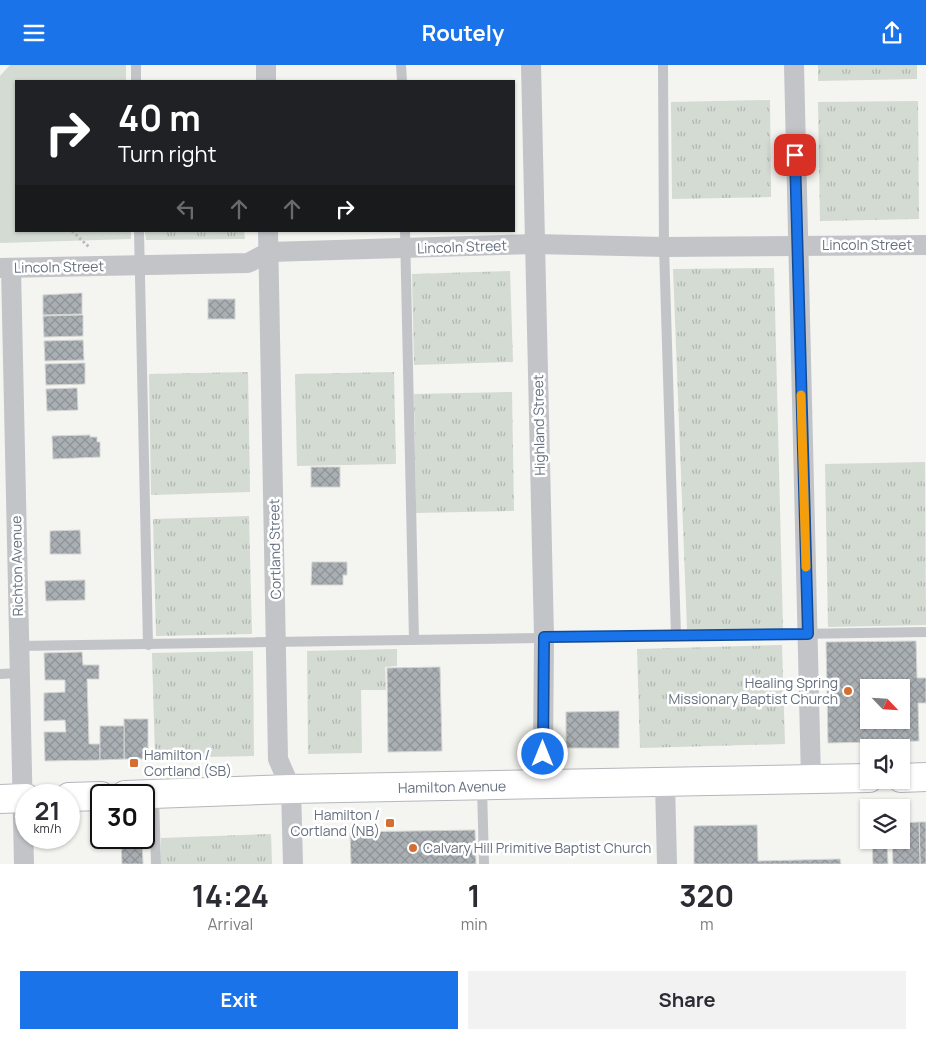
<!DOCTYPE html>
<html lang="en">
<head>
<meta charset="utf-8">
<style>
  body { margin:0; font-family:Manrope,sans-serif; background:#f2f2f3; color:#2b2b33; height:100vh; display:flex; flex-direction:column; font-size:19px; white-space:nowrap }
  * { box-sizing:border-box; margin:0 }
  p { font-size:16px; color:#7c7c81 }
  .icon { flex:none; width:28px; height:28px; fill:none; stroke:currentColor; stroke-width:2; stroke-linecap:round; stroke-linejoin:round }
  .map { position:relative; height:799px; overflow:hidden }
  .panel { display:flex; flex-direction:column; background:#fff; flex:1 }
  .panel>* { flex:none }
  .banner { position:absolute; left:15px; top:15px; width:500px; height:152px; border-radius:0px; box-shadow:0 1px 4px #0004; background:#202124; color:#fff; overflow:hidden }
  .needle { width:32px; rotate:115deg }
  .tools { position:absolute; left:860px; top:614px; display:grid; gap:10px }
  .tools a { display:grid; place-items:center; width:50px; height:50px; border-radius:0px; background:#fff; box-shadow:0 1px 4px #0004; font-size:25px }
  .speed { position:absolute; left:15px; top:719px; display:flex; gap:10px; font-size:25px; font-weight:700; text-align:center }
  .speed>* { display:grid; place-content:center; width:65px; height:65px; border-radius:50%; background:#fff; box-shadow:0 1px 4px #0004; line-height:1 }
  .speed small { font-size:12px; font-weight:400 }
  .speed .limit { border:2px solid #111; border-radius:8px; background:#fff; color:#111 }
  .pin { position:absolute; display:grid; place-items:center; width:42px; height:42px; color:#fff; margin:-21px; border-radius:10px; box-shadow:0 2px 8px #0006 }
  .me { position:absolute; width:55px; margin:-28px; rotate:0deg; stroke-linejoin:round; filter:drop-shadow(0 0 4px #0008) }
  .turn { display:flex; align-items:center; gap:18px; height:105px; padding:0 20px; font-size:22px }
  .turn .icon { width:65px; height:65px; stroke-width:2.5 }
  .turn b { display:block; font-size:35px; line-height:42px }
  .lanes { display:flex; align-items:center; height:48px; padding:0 20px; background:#0003; justify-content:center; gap:25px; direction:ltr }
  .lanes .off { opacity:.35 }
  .eta { display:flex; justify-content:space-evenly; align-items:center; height:85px; text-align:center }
  .eta b { font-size:30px; font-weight:700; line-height:35px }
  .cta { display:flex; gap:10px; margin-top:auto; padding:10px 20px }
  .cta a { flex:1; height:58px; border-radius:0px; background:#1a73e8; color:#fff; font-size:20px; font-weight:700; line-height:58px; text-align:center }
  .cta a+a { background:#f2f2f3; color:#2b2b33 }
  header { display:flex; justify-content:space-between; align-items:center; height:65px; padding:0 20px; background:#1a73e8; color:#fff; font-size:22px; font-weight:700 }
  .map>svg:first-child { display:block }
  .grass { fill:url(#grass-tufts) }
  .green { fill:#d4dbd2 }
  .building { fill:url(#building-cross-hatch); stroke:#d5d5d3; fill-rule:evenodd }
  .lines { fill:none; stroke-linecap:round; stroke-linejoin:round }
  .secondary-casing { stroke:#b4b7bc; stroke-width:30 }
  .path { stroke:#b9bbbd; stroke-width:3; stroke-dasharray:2.5 2.5; stroke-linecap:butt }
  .lane { stroke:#c2c4c8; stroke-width:10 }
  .street { stroke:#c2c4c8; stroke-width:20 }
  .secondary { stroke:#fff; stroke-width:28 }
  .route-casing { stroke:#114b97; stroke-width:12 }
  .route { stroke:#1a73e8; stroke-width:9 }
  .slow { stroke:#f59e0b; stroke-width:9 }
  .poi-dot { fill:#d46f31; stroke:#fff; stroke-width:2 }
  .labels { text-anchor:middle; stroke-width:5; stroke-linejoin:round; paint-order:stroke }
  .street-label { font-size:14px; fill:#66707f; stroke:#fff }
  .poi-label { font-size:14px; fill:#66707f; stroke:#fff; text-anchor:end }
</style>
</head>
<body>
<header><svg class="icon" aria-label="menu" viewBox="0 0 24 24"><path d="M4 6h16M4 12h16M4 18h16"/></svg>Routely<svg class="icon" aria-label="share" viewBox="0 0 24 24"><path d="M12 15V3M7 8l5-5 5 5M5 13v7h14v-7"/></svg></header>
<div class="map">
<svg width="926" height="799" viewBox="0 0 926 799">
  <defs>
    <pattern id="grass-tufts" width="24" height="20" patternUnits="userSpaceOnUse" patternTransform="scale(1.25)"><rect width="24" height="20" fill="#d4dbd2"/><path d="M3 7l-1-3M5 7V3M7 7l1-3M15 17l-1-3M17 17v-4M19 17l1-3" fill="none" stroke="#b0b6b0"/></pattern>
    <pattern id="building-cross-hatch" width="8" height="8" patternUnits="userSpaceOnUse" patternTransform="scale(1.25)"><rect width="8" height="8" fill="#aaafb4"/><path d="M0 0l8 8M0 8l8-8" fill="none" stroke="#8e9398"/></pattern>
  </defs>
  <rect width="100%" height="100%" fill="#f4f4f1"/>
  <g class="grass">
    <polygon points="818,0 917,0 917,14 818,16"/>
    <polygon points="770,35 771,132 672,134 671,37"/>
    <polygon points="918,36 919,154 820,156 818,37"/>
    <polygon points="145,166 244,166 245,174 146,175"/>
    <polygon points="774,203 783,564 687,564 673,204"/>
    <polygon points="510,206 513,297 414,300 412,209"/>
    <polygon points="248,307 250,427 151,430 149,309"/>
    <polygon points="394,307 396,399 297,401 295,309"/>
    <polygon points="512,327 514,446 416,448 414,329"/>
    <polygon points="925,397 926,560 828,562 825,399"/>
    <polygon points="249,451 252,569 156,571 153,454"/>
    <polygon points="782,580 785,679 640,683 637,584"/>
    <polygon points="397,584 397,601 385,602 386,625 361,625 362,688 308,689 307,586"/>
    <polygon points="253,586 254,691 155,693 152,588"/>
    <polygon points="271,769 272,799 161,799 161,773"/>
  </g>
  <polygon class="green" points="10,0 126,0 126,16 16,16 16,166 131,166 131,174 0,178 0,11"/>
  <g class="building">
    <polygon points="82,228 82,249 43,250 43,230"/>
    <rect x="208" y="234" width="27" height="20"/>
    <polygon points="83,250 83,271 44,272 43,251"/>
    <polygon points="83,275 84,295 45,296 44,276"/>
    <polygon points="85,298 85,319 46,320 45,299"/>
    <polygon points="77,323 78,345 47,346 46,324"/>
    <polygon points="90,370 90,372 97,372 97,377 100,377 100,392 53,394 52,371"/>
    <rect x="311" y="402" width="29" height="20"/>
    <polygon points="80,465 81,489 50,489 50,466"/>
    <polygon points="312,497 347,497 347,510 343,510 343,520 311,520"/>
    <polygon points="85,515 85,535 46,536 45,516"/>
    <path d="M916,576l1,37h9v25h-8l1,38 -91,2 -2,-101zM869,622h32v33h-32z"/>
    <polygon points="82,587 83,600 99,600 99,614 87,614 89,679 100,679 100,695 45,696 44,667 66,667 65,655 44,656 44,628 65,627 65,615 45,615 44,588"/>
    <polygon points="440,602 442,686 388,687 387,603"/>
    <polygon points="619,646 619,683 566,683 566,647"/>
    <rect x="124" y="654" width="24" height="40"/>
    <polygon points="100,661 124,661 124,694 100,695"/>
    <polygon points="919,757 926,757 926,799 920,799"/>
    <polygon points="919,757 920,799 893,799 892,775 901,775 901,758"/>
    <polygon points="757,760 758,796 840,794 841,799 694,799 694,761"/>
    <polygon points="475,765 476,799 351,799 350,767"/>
    <polygon points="142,774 143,799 122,799 121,775"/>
    <polygon points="872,775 887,775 888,799 873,799"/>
  </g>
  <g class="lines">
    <defs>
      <g id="secondary">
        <polyline points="901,713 926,712"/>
        <polyline points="125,730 291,724 869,713"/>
        <polyline points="69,732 101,731"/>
        <polyline points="0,734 26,733"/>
      </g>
    </defs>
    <use href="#secondary" class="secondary-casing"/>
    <polyline class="path" points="72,166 89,182"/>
    <g class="lane">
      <polyline points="136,0 136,16"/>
      <polyline points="401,0 402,16"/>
      <polyline points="663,0 664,182 676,571"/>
      <polyline points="139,166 148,580"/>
      <polyline points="405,166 414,575"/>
      <polyline points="19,581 926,567"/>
      <polyline points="0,609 20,608"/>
      <polyline points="482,722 484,799"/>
      <polyline points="154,730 156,799"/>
    </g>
    <g class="street">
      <polyline points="266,0 266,16"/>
      <polyline points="531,0 544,572 543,689 547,721"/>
      <polyline points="794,0 811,715"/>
      <polyline points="268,166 278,694 291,724 293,799"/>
      <polyline points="0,203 248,198 269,187 535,179 664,182 926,180"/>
      <polyline points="11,203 24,799"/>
      <polyline points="665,718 667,799"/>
    </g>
    <use href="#secondary" class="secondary"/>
  </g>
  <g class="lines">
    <defs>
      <polyline id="route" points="543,689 544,572 808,569 795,90"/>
    </defs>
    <use href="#route" class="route-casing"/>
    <use href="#route" class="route"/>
    <polyline class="slow" points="801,330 806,502"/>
  </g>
  <g class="poi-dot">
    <circle cx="848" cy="626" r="5"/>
    <rect x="129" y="693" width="10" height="10" rx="2.5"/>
    <rect x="385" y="753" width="10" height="10" rx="2.5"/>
    <circle cx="413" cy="783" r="5"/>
  </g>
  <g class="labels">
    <g class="street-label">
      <text x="867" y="185">Lincoln Street</text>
      <text transform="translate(462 182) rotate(-2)" y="5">Lincoln Street</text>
      <text transform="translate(59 202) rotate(-1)" y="5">Lincoln Street</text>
      <text transform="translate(539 360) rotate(-91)" y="5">Highland Street</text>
      <text transform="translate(275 484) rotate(-91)" y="5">Cortland Street</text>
      <text transform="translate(17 501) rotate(-91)" y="5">Richton Avenue</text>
      <text transform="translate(452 722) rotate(-1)" y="5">Hamilton Avenue</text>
    </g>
    <g class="poi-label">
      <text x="838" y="623">Healing Spring<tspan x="838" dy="16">Missionary Baptist Church</tspan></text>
      <text x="144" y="695" text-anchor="start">Hamilton /<tspan x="144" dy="16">Cortland (SB)</tspan></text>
      <text x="380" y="755">Hamilton /<tspan x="380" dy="16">Cortland (NB)</tspan></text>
      <text x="423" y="788" text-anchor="start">Calvary Hill Primitive Baptist Church</text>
    </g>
  </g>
</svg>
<div class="tools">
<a><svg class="needle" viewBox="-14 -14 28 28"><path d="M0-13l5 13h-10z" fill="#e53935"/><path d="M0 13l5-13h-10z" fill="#7c7c81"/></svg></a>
<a><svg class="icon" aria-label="sound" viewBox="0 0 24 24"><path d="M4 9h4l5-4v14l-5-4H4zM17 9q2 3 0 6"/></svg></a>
<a><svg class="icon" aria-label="layers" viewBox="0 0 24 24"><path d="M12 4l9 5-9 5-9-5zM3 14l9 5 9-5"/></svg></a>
</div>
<div class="speed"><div>21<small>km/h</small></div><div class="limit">30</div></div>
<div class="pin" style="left:795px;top:90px;background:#d93025"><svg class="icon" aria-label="arrive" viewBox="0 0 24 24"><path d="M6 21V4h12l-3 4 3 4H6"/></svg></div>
<svg class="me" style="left:543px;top:689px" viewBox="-20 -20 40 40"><circle r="17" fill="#1a73e8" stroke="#fff" stroke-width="3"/><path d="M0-11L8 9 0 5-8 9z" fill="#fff"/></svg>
<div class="banner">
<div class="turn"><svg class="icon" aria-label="right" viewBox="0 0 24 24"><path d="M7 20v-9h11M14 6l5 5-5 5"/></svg><div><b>40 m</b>Turn right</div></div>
<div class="lanes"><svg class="icon off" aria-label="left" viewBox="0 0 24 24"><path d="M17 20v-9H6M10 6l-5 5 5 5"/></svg><svg class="icon off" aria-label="ahead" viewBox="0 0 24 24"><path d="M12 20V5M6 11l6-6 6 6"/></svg><svg class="icon off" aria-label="ahead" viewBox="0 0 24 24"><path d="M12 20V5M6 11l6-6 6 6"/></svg><svg class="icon" aria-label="right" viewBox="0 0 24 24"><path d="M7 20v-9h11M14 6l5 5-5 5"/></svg></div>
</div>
</div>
<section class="panel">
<div class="eta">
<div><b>14:24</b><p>Arrival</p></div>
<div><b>1</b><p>min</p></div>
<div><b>320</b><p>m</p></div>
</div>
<div class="cta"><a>Exit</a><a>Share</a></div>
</section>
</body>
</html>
